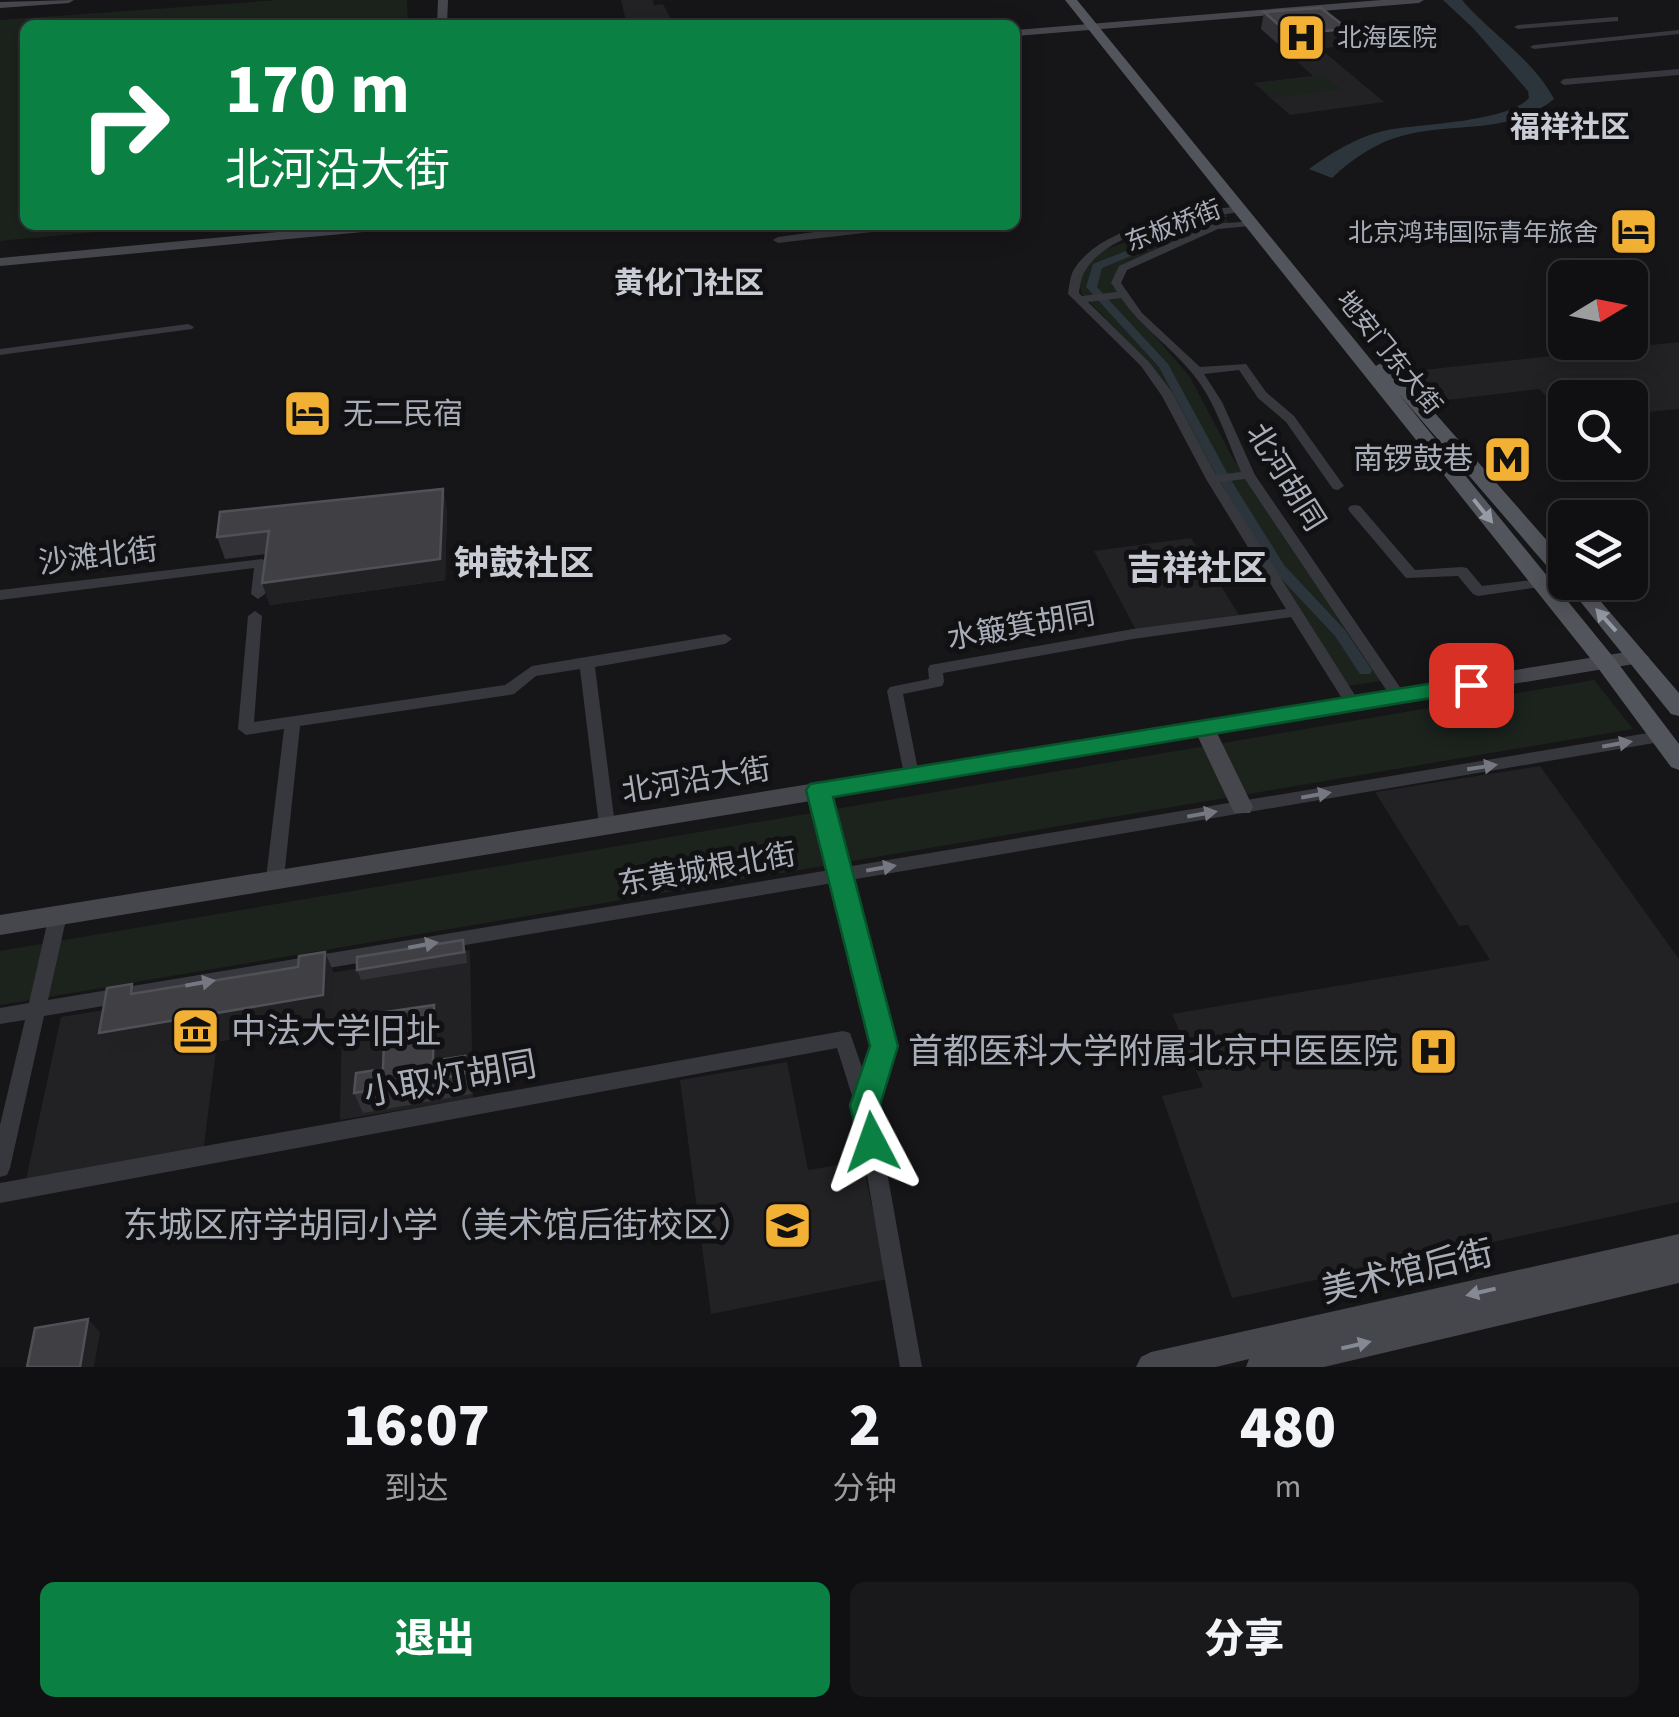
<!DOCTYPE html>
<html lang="zh">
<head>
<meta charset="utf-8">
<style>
  body { margin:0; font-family:"Source Sans 3","Noto Sans SC",sans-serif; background:#19191b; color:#f1f3f6; height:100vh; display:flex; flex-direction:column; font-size:38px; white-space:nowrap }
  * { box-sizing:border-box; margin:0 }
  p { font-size:32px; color:#9c9d9f }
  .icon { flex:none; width:55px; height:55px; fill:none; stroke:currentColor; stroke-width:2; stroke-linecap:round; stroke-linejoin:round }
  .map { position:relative; height:1367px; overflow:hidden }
  .side { display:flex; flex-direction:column; background:#101012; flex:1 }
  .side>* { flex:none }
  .hud { position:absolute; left:20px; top:20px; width:1000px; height:210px; border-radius:15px; box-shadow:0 5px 25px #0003,0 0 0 2px #303032; background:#0b8043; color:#fff; overflow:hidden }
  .needle { width:65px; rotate:80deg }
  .controls { position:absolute; left:1548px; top:260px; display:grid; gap:20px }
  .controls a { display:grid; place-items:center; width:100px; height:100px; border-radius:15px; background:#101012; box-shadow:0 5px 25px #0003,0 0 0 2px #303032; font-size:50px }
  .pin { position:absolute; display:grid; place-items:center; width:85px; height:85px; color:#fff; margin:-42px; border-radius:20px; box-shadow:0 5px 15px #0006 }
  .me { position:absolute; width:110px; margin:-55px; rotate:356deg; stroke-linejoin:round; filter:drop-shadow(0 0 8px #0008) }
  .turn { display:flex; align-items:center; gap:35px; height:210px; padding:0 40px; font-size:45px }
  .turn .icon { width:130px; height:130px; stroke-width:2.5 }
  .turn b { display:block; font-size:70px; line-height:85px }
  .eta { display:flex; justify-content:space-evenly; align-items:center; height:170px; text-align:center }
  .eta b { font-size:60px; font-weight:800; line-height:70px }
  .cta { display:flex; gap:20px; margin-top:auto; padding:20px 40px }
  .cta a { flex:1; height:115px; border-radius:15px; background:#0b8043; color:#fff; font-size:40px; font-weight:800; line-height:115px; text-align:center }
  .cta a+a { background:#19191b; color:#f1f3f6 }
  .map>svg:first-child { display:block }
  .built { fill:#222225 }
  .green { fill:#1c231d }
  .water { fill:#2c353c }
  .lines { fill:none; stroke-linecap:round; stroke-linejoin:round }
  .canal { fill:#2c353c; fill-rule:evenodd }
  .street { fill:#37383d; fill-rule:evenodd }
  .secondary { fill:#45474d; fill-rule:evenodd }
  .primary { fill:#53555c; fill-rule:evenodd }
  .wall { fill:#323236 }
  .shaded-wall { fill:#212124 }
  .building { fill:#3f3f44; stroke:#4f5156; stroke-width:2.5 }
  .oneway { fill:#979ba6 }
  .oneway2 { fill:#757881 }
  .oneway3 { fill:#858993 }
  .route { fill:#0b8043; stroke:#07532c; stroke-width:2.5 }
  .labels { text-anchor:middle; stroke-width:10; stroke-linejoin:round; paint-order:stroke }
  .far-poi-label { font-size:25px; fill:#a8adb8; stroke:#111113; text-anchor:start }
  .far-street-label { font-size:25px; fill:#a8adb8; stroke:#111113 }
  .far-quarter-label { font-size:30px; font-weight:bold; fill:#c9ccd4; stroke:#111113 }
  .poi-label { font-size:30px; fill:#a8adb8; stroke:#111113; text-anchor:start }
  .street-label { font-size:30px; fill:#a8adb8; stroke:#111113 }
  .quarter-label { font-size:35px; font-weight:bold; fill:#c9ccd4; stroke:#111113 }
  .near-poi-label { font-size:35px; fill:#a8adb8; stroke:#111113; text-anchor:end }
  .near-street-label { font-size:35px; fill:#a8adb8; stroke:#111113 }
</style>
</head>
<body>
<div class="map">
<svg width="1679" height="1367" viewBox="0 0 1679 1367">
  <rect width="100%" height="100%" fill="#161618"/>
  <g class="built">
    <polygon points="621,0 653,0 654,5 663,4 674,25 627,25"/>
    <polygon points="1323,51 1384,102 1290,115 1254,83 1313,76 1289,54"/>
    <polygon points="1679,342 1679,409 1630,414 1630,398 1565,398 1565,416 1539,389 1439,401 1414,371"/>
    <polygon points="1191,538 1239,615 1136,630 1094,551"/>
    <polygon points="1540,766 1679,959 1679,1202 1232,1298 1162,1096 1203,1087 1172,1014 1490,960 1468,925 1459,926 1375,792"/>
    <polygon points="470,950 473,1098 340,1120 342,1021 217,1042 203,1153 25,1184 61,1017"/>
    <polygon points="787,1062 808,1170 862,1161 888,1279 711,1314 680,1080"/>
  </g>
  <g class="green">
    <polygon points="279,0 407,0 408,25 25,25 25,225 171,225 0,241 0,20"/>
    <polygon points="1325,76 1341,89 1273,98 1256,84"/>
    <polygon points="1222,214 1229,223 1117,272 1112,286 1190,377 1233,459 1381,681 1347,686 1210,470 1153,368 1082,294 1078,279 1098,253 1182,219"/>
    <polygon points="1594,680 1633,729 0,1005 0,951"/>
  </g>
  <path class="water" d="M1443,0h19c29,34 71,59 92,99 -44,36 -98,23 -149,36 -28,7 -52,23 -73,43l-23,-9c25,-18 53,-35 84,-40 31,-5 116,-8 136,-31l-1,-7 -55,-63z"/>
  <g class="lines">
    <polygon class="canal" points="1219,214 1228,216 1102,268 1097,287 1168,364 1231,480 1284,565 1345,630 1372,670 1370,674 1360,674 1335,636 1274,571 1219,480 1159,367 1086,287 1093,264"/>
    <g class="street">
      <polygon points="1615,17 1618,17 1618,21 1518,29 1514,27 1518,25"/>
      <polygon points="1679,30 1679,34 1534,49 1530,47 1534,45"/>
      <polygon points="1679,69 1679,75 1564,85 1560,82 1564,79"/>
      <path d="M1240,206l5,3 -1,2c-47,9 -132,15 -159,60 -4,6 -5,15 -6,22l3,3 35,-4 -6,-9 8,-17 93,-42 43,-3 1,2 -5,3 -33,3 -91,41 -6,13 21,30 58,54 46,-3 20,28 28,24 50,70 -6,4 -5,-1 -47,-67 -28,-24 -19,-28 -35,4 18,28 33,73 151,221 -3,4h-10l-148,-221 -25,3 138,218 3,4 -3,4h-10l-57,-91 -158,22 -190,34 1,9 -2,4 -39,8 16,81 -2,4h-12l-18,-88 3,-4 39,-8 -1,-10 2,-4 203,-36 153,-20 -80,-130 -44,-83 -21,-30 -73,-72c1,-7 2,-17 5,-23 27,-47 119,-59 167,-65zM1121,298c20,29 49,48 71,75 23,27 35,67 49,99l-25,3 -44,-83 -23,-30 -61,-60z"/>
      <polygon points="865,225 875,225 877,229 872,232 778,243 773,240 778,237"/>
      <polygon points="188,324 194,327 192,329 0,355 0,349"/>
      <polygon points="1355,505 1360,506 1415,570 1462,567 1467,568 1482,586 1540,579 1547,583 1540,587 1478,596 1473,594 1458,576 1406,578 1350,512 1348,509 1350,506"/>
      <polygon points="262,559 269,563 265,594 258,599 251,594 254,568 0,600 0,590"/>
      <polygon points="255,611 262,616 254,722 505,685 532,666 725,634 732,639 725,644 595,667 615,825 613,829 601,829 599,825 580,669 536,676 514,694 509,695 300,726 284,878 281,883 275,885 269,883 266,878 284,729 246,735 238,729 248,616"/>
      <polygon points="1660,731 1666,733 1668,737 1666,741 850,880 893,1046 875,1105 922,1367 900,1367 855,1105 837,1048 0,1203 0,1183 843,1031 850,1033 865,1076 875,1046 833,883 44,1016 10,1168 7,1175 0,1177 0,1125 25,1020 0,1024 0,1008 29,1003 49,915 52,910 58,908 64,910 67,915 48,1000 830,870 810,790 812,786 824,786 826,790 846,867"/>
    </g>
    <g class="secondary">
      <polygon points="74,0 69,3 0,8 0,2"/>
      <polygon points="438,0 448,0 447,25 437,25"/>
      <polygon points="1381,0 1424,0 1419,3 1015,36 1015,30"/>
      <polygon points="352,225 402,225 395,229 0,266 0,258"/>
      <polygon points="1639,650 1649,657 1646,662 1217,733 1253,807 1250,813 1234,813 1198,737 0,935 0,915"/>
      <polygon points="1679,1234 1679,1283 1324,1367 1246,1367 1249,1359 1216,1367 1136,1367 1141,1357 1151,1352"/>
    </g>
    <polygon class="primary" points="1065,0 1077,0 1376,366 1384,361 1390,362 1565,561 1565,582 1584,582 1679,693 1679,716 1671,714 1563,580 1558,579 1398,393 1614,658 1679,744 1679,770 1671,767 1598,668"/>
  </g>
  <g class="wall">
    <polygon points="1264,12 1348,29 1344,46 1286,51 1261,29"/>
    <polygon points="443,489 447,511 445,580 270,605 262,583 266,554 225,559 217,537"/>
    <polygon points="466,950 467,963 361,980 357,970"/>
    <polygon points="441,1026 441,1060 465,1056 472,1077 472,1094 363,1113 354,1093"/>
  </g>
  <g class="shaded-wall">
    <polygon points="1348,29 1344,46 1286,51 1289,34"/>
    <polygon points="443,489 447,511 445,580 270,605 262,583"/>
    <polygon points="325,952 334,973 332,1016 112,1054 99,1033 323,995"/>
    <polygon points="434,1005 441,1026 441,1078 433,1061"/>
    <polygon points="465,1056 472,1077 472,1094 465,1074"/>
    <polygon points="88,1319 100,1332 94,1367 80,1367"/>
  </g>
  <g class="building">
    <polygon points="1321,8 1348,29 1289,34 1264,12"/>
    <polygon points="443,489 440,559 262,583 269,531 217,537 220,512"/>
    <polygon points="463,940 464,952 357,970 357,957"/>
    <polygon points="325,952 323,995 99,1033 107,988 132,984 131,994 298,967 299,956"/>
    <polygon points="434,1005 433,1061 465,1056 465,1074 354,1093 356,1073 383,1069 385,1012"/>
    <polygon points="88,1319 80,1367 27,1367 35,1328"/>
  </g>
  <defs><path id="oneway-solid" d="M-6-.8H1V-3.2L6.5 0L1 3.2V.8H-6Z" transform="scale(2.5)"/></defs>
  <g class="oneway">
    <use href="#oneway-solid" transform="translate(1483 511) rotate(51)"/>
    <use href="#oneway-solid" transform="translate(1606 620) rotate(-132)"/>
  </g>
  <g class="oneway2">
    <use href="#oneway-solid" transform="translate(1617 744) rotate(-10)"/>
    <use href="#oneway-solid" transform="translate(1482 767) rotate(-9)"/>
    <use href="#oneway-solid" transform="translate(1316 795) rotate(-10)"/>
    <use href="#oneway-solid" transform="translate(1202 814) rotate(-10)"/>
    <use href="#oneway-solid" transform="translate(881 868) rotate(-10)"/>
    <use href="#oneway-solid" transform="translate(423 945) rotate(-10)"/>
    <use href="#oneway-solid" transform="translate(200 983) rotate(-10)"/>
  </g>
  <g class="oneway3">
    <use href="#oneway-solid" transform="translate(1481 1292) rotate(167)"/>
    <use href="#oneway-solid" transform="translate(1356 1345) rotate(-13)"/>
  </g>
  <polygon class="route" points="1471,677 1479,679 1482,685 1479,690 833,797 898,1046 880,1105 887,1142 883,1152 872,1156 861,1152 850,1105 870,1046 806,790 810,784"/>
  <defs>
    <symbol id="hospital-square" viewBox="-11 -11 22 22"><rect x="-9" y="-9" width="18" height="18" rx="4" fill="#f2b134" stroke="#111113"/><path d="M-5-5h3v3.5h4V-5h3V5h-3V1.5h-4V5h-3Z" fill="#111"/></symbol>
    <symbol id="hotel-square" viewBox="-11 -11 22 22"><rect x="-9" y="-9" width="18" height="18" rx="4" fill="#f2b134" stroke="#111113"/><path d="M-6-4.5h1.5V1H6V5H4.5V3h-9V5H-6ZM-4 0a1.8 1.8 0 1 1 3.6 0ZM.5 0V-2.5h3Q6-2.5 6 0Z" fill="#111"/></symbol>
    <symbol id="metro-square" viewBox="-11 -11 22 22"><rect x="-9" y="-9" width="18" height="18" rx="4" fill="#f2b134" stroke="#111113"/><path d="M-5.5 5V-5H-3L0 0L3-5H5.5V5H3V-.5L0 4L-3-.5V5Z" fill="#111"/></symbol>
    <symbol id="museum-square" viewBox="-11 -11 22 22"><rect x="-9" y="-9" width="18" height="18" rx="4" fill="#f2b134" stroke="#111113"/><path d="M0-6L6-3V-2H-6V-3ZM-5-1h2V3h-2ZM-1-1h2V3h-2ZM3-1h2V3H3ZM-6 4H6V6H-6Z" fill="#111"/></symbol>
    <symbol id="school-square" viewBox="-11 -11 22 22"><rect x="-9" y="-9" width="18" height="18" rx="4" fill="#f2b134" stroke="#111113"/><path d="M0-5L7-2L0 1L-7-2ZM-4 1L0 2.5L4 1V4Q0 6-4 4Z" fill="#111"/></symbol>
  </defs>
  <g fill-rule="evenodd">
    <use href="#hospital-square" x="1274" y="10" width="55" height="55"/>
    <use href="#hotel-square" x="1606" y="204" width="55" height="55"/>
    <use href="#hotel-square" x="280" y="386" width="55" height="55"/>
    <use href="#metro-square" x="1480" y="432" width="55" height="55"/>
    <use href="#museum-square" x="168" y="1004" width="55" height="55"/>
    <use href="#hospital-square" x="1406" y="1024" width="55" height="55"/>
    <use href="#school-square" x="760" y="1198" width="55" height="55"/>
  </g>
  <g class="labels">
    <g class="far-poi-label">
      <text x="1337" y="46">北海医院</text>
      <text x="1598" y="241" text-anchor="end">北京鸿玮国际青年旅舍</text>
    </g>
    <g class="far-street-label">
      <text transform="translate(1173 225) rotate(-21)" y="9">东板桥街</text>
      <text transform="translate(1390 352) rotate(51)" y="9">地安门东大街</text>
    </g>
    <g class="far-quarter-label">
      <text x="1570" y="137">福祥社区</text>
      <text x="689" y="293">黄化门社区</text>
    </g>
    <g class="poi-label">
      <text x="343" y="424">无二民宿</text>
      <text x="1473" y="469" text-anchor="end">南锣鼓巷</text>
    </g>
    <g class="street-label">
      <text transform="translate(1286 477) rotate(58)" y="10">北河胡同</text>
      <text transform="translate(98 556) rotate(-7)" y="10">沙滩北街</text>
      <text transform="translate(1021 626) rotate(-10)" y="10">水簸箕胡同</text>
      <text transform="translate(696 780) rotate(-9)" y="10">北河沿大街</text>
      <text transform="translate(707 869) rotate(-10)" y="10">东黄城根北街</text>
    </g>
    <g class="quarter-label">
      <text x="524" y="575">钟鼓社区</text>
      <text x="1197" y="580">吉祥社区</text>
    </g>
    <g class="near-poi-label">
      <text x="231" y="1043" text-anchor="start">中法大学旧址</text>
      <text x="1398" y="1063">首都医科大学附属北京中医医院</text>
      <text x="753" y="1237">东城区府学胡同小学（美术馆后街校区）</text>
    </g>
    <g class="near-street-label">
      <text transform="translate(450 1078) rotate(-10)" y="12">小取灯胡同</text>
      <text transform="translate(1407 1271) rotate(-13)" y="12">美术馆后街</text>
    </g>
  </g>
</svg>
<div class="controls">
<a><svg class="needle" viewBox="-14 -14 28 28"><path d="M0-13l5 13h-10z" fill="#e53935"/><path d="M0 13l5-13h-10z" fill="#9c9d9f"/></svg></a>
<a><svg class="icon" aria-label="search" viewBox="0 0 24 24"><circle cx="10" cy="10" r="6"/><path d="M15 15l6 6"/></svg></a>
<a><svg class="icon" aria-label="layers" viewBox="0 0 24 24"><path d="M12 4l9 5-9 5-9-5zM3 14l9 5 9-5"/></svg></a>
</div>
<div class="pin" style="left:1471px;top:685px;background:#d93025"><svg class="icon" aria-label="arrive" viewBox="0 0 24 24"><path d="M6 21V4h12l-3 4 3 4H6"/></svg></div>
<svg class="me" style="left:872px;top:1142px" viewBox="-20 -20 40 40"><path d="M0-17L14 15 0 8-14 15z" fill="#0b8043" stroke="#fff" stroke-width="4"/></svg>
<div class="hud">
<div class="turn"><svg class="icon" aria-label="right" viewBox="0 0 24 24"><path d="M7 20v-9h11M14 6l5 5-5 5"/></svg><div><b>170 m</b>北河沿大街</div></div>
</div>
</div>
<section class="side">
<div class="eta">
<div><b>16:07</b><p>到达</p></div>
<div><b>2</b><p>分钟</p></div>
<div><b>480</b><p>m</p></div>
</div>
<div class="cta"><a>退出</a><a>分享</a></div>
</section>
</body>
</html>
